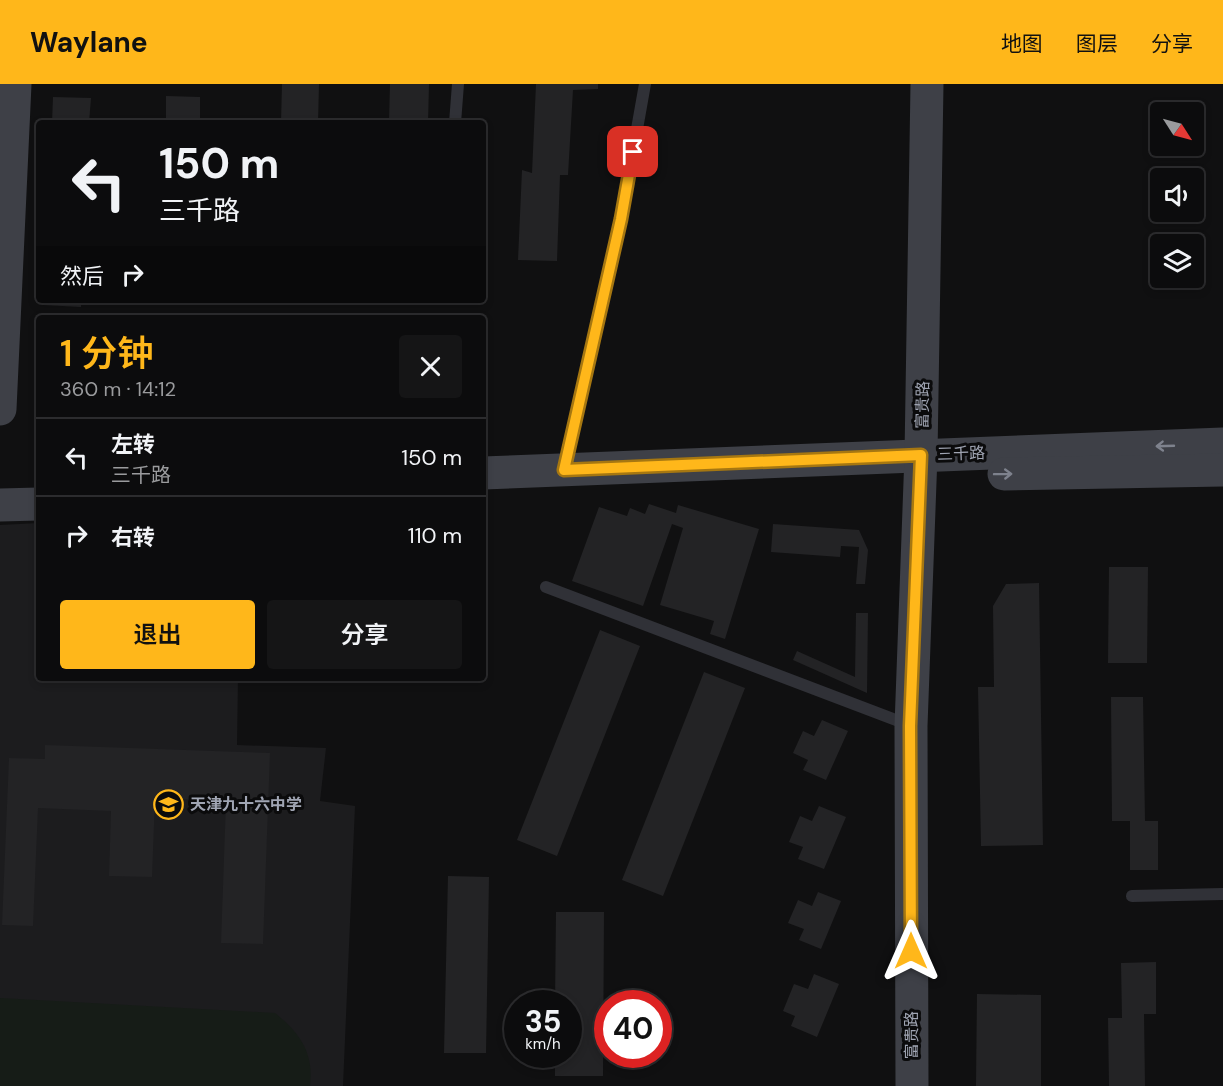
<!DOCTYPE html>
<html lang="zh">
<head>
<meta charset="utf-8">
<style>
  body { margin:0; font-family:"DM Sans","Noto Sans SC",sans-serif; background:#151516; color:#f1f3f6; height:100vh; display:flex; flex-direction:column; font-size:22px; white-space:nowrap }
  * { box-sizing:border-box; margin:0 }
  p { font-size:20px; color:#9a9b9d }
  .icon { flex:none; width:33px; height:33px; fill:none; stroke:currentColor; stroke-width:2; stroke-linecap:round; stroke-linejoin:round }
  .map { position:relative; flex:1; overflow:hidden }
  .panel { position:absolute; left:36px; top:231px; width:450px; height:366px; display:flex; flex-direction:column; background:#0c0c0d; border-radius:6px; box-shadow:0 3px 9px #0003,0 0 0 2px #2c2c2e }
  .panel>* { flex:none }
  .banner { position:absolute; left:36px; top:36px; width:450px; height:183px; border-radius:6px; box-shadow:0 3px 9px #0003,0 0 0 2px #2c2c2e; background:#0c0c0d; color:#f1f3f6; overflow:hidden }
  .needle { width:39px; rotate:126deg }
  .fabs { position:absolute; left:1150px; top:18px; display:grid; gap:12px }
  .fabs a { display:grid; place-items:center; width:54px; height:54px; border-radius:6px; background:#0c0c0d; box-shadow:0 3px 9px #0003,0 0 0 2px #2c2c2e; font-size:30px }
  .speed { position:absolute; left:504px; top:906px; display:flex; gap:12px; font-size:30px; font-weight:700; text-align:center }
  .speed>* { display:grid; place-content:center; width:78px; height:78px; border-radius:50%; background:#0c0c0d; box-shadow:0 3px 9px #0003,0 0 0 2px #2c2c2e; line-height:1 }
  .speed small { font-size:15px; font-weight:400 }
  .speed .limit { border:9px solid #d22; background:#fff; color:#111 }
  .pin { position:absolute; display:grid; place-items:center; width:51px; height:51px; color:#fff; margin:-26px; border-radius:12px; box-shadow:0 3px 9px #0006 }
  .me { position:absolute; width:66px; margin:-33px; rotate:0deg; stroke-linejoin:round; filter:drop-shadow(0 0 4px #0008) }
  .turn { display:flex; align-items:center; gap:21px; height:126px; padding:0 24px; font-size:27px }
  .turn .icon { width:78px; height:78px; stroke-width:2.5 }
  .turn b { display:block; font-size:42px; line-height:51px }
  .then { display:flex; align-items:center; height:57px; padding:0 24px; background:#0003; gap:12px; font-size:22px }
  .round { display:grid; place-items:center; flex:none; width:63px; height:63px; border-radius:6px; background:#151516 }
  .headline { display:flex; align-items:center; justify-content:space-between; height:102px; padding:0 24px }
  h1 { font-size:36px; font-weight:600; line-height:45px; color:#ffb71a }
  .cta { display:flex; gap:12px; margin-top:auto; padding:12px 24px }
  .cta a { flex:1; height:69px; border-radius:6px; background:#ffb71a; color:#111; font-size:24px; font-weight:600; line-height:69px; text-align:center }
  .cta a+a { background:#151516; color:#f1f3f6 }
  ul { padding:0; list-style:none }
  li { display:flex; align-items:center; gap:18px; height:78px; padding:0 24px; border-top:2px solid #2c2c2e }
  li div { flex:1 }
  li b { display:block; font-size:22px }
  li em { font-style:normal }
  header { display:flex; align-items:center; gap:36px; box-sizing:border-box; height:84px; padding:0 30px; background:#ffb71a; color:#111 }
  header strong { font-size:28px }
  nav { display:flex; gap:33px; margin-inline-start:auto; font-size:21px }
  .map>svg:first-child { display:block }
  .built { fill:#1c1c1e }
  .green { fill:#161c17 }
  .building { fill:#232325 }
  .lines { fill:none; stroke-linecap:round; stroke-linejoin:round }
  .lane { stroke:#303137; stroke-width:12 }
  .secondary { stroke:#3e4047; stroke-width:33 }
  .oneway { stroke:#7e828d }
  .route-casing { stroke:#a67711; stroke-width:15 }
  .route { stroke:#ffb71a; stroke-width:10 }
  .labels { text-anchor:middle; stroke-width:6; stroke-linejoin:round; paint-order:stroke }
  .street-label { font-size:16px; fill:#a0a5b3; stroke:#0b0b0c }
  .poi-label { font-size:16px; font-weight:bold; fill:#a0a5b3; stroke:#0b0b0c; text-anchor:start }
</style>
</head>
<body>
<header>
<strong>Waylane</strong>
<nav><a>地图</a><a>图层</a><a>分享</a></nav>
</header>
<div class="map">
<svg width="1223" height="1002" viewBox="0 0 1223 1002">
  <rect width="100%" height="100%" fill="#101011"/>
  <polygon class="built" points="39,439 39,594 238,594 237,661 326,664 320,717 355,722 343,1002 0,1002 0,441"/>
  <path class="green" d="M0,914l275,15c25,20 39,40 35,73h-310z"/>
  <g class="building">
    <polygon points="282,0 319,0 318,39 281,39"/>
    <polygon points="390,0 429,0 428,39 389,39"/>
    <polygon points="536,0 598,0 598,5 573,6 568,91 560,91 557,177 518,176 522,86 532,89"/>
    <polygon points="166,12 200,13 200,39 166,39"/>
    <polygon points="53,13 91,14 89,39 52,39"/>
    <polygon points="44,216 81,216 81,223 43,221"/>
    <polygon points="162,216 196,216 196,221 162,220"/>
    <polygon points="649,420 676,429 678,421 759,445 725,555 710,550 714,537 660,521 683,444 672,440 643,522 572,497 599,423 627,432 630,424 645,430"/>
    <polygon points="773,440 859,446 868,466 865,500 856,500 859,463 841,462 840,473 771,468"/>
    <polygon points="1109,483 1148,483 1147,579 1108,579"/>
    <polygon points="1039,499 1043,761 981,762 978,603 994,603 993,522 1006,500"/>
    <polygon points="856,529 868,529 867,609 793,576 797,567 855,593"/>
    <polygon points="600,546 640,562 557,772 517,756"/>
    <polygon points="704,588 745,604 663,812 622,796"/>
    <polygon points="1111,613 1143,613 1145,737 1158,737 1158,786 1130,786 1130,737 1112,737"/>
    <polygon points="822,636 848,647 826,696 803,686 808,676 793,669 803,647 814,652"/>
    <polygon points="45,661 270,669 263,860 221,859 226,717 155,714 152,793 109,792 111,727 38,724 33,842 2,841 9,674 45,675"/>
    <polygon points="819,722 846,733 824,785 798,775 803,763 789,758 800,732 812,737"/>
    <polygon points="448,792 489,793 486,969 444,969"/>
    <polygon points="818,808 841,817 821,865 799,856 804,845 788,839 798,816 812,822"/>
    <polygon points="556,828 604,828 603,992 555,992 555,970 568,970 568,920 555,920"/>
    <polygon points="1156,878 1156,930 1144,930 1145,1002 1109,1002 1108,934 1122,934 1121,879"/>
    <polygon points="814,890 839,900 817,953 791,942 795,932 783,927 794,900 808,905"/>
    <polygon points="977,910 1041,911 1041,1002 976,1002"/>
  </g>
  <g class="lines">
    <g class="lane">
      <polyline points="455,39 458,0"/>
      <polyline points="564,385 621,135 645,0"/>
      <polyline points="546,503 909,641"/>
      <polyline points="1132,812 1223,810"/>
    </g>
    <g class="secondary">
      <polyline points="0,325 15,0"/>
      <polyline points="483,389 1223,360"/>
      <polyline points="1004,390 1223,386"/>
      <polyline points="0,421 39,420"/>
      <polyline points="912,1002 911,642 921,371 927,0"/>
    </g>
  </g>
  <defs><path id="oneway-shaft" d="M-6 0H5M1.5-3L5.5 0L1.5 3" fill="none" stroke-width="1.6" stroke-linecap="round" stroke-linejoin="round" transform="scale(1.5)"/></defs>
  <g class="oneway">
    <use href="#oneway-shaft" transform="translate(1165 362) rotate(178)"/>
    <use href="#oneway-shaft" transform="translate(1003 390) rotate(-1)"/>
  </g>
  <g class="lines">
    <defs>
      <polyline id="route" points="633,68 621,135 564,386 921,371 910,642 911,867"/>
    </defs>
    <use href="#route" class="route-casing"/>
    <use href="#route" class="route"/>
  </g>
  <defs>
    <symbol id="school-ring" viewBox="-11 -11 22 22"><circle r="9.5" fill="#0b0b0c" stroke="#ffb71a" stroke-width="1.5"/><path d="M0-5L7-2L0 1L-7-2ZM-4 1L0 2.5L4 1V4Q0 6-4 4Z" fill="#ffb71a"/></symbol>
  </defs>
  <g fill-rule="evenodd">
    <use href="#school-ring" x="152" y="704" width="33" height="33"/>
  </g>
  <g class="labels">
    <g class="street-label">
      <text transform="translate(922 321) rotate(-89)" y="6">富贵路</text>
      <text transform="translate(961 369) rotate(-2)" y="6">三千路</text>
      <text transform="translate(911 951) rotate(-90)" y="6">富贵路</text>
    </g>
    <g class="poi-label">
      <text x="190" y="726">天津九十六中学</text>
    </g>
  </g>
</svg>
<div class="fabs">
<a><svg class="needle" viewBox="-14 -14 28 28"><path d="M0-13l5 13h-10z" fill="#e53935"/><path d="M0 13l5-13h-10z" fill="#9a9b9d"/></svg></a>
<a><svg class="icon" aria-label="sound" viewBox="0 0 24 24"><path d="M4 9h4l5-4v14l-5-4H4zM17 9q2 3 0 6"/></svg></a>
<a><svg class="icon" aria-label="layers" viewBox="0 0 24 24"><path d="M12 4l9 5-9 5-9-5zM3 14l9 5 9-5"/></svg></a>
</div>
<div class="speed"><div>35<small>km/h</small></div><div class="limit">40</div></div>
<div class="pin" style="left:633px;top:68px;background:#d93025"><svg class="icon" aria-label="arrive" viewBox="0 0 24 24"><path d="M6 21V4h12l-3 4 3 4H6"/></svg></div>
<svg class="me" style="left:911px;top:867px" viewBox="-20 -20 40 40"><path d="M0-17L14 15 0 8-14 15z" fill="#ffb71a" stroke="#fff" stroke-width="4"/></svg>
<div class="banner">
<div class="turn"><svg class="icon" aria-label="left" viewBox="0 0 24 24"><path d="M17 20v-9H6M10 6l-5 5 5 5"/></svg><div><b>150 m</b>三千路</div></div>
<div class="then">然后<svg class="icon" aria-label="right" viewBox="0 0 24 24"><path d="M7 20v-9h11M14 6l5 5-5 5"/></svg></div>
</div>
<section class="panel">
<div class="headline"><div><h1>1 分钟</h1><p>360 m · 14:12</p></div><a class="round"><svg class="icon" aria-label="close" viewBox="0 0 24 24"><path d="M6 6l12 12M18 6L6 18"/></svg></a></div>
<ul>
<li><svg class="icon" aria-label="left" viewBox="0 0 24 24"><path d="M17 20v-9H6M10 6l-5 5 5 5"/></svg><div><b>左转</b><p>三千路</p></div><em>150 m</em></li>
<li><svg class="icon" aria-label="right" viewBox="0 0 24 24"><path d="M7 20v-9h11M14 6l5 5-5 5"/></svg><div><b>右转</b></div><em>110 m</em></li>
</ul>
<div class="cta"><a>退出</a><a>分享</a></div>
</section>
</div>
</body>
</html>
